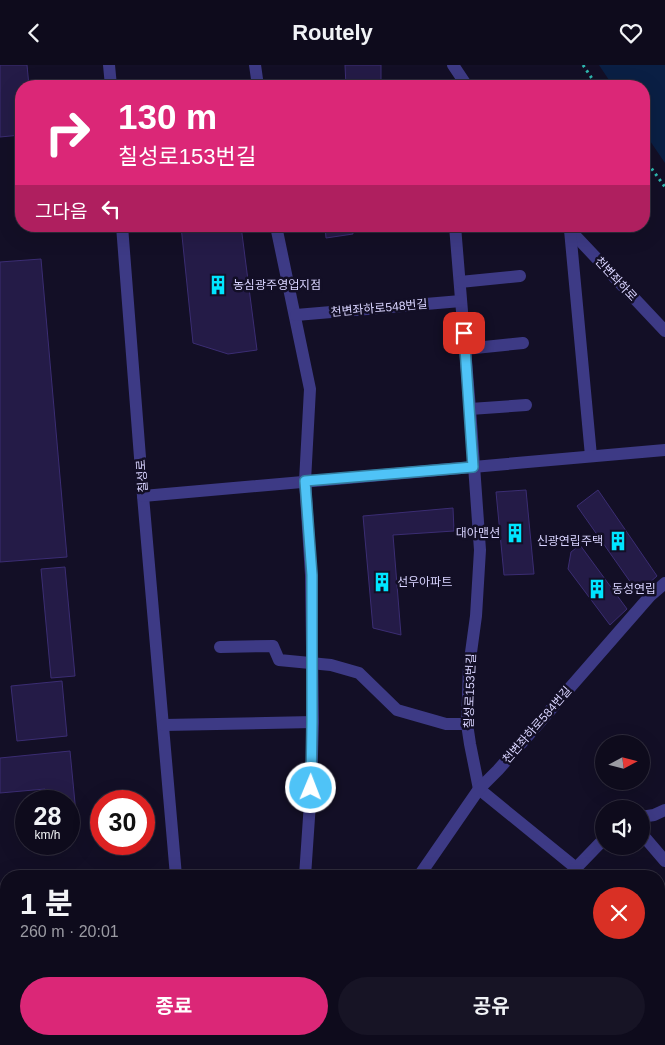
<!DOCTYPE html>
<html lang="ko">
<head>
<meta charset="utf-8">
<style>
  body { margin:0; font-family:Helvetica,"Noto Sans KR",sans-serif; background:#171425; color:#f1f3f6; height:100vh; display:flex; flex-direction:column; font-size:19px; white-space:nowrap }
  * { box-sizing:border-box; margin:0 }
  p { font-size:16px; color:#9b9ba3 }
  .icon { flex:none; width:28px; height:28px; fill:none; stroke:currentColor; stroke-width:2; stroke-linecap:round; stroke-linejoin:round }
  .map { position:relative; flex:1; overflow:hidden }
  .details { position:absolute; left:0px; top:805px; width:665px; height:175px; display:flex; flex-direction:column; background:#0e0b1c; border-radius:20px 20px 0 0; box-shadow:0 5px 20px #0002,0 0 0 1px #2e2b3b }
  .details>* { flex:none }
  .top-card { position:absolute; left:15px; top:15px; width:635px; height:152px; border-radius:20px; box-shadow:0 5px 20px #0002,0 0 0 1px #2e2b3b; background:#db2777; color:#fff; overflow:hidden }
  .needle { width:32px; rotate:83deg }
  .buttons { position:absolute; left:595px; top:670px; display:grid; gap:10px }
  .buttons a { display:grid; place-items:center; width:55px; height:55px; border-radius:50%; background:#0e0b1c; box-shadow:0 5px 20px #0002,0 0 0 1px #2e2b3b; font-size:25px }
  .speed { position:absolute; left:15px; top:725px; display:flex; gap:10px; font-size:25px; font-weight:700; text-align:center }
  .speed>* { display:grid; place-content:center; width:65px; height:65px; border-radius:50%; background:#0e0b1c; box-shadow:0 5px 20px #0002,0 0 0 1px #2e2b3b; line-height:1 }
  .speed small { font-size:12px; font-weight:400 }
  .speed .limit { border:8px solid #d22; background:#fff; color:#111 }
  .pin { position:absolute; display:grid; place-items:center; width:42px; height:42px; color:#fff; margin:-21px; border-radius:10px; box-shadow:0 2px 8px #0006 }
  .me { position:absolute; width:55px; margin:-28px; rotate:1deg; stroke-linejoin:round; filter:drop-shadow(0 0 4px #0008) }
  .turn { display:flex; align-items:center; gap:18px; height:105px; padding:0 20px; font-size:22px }
  .turn .icon { width:65px; height:65px; stroke-width:2.5 }
  .turn b { display:block; font-size:35px; line-height:42px }
  .then { display:flex; align-items:center; height:48px; padding:0 20px; background:#0003; gap:10px; font-size:19px }
  .round { display:grid; place-items:center; flex:none; width:52px; height:52px; border-radius:26px; background:#171425 }
  .head { display:flex; align-items:center; justify-content:space-between; height:85px; padding:0 20px }
  h1 { font-size:30px; font-weight:700; line-height:38px }
  .primary-button { display:flex; gap:10px; margin-top:auto; padding:10px 20px }
  .primary-button a { flex:1; height:58px; border-radius:30px; background:#db2777; color:#fff; font-size:20px; font-weight:700; line-height:58px; text-align:center }
  .primary-button a+a { background:#171425; color:#f1f3f6 }
  header { display:flex; justify-content:space-between; align-items:center; height:65px; padding:0 20px; background:#0e0b1c; font-size:22px; font-weight:700 }
  .map>svg:first-child { display:block }
  .water { fill:#0a1f44 }
  .building { fill:#241b47; stroke:#3b2d73 }
  .lines { fill:none; stroke-linecap:round; stroke-linejoin:round }
  .path { stroke:#2fb8b0; stroke-width:3; stroke-dasharray:2.5 4; stroke-linecap:butt }
  .minor { stroke:#3d3a85; stroke-width:12 }
  .route-casing { stroke:#337fa1; stroke-width:12 }
  .route { stroke:#4fc3f7; stroke-width:9 }
  .labels { text-anchor:middle; stroke-width:5; stroke-linejoin:round; paint-order:stroke }
  .street-label { font-size:12px; fill:#d9d4ff; stroke:#130f26 }
  .poi-label { font-size:12px; fill:#d9d4ff; stroke:#130f26; text-anchor:start }
</style>
</head>
<body>
<header><svg class="icon" aria-label="back" viewBox="0 0 24 24"><path d="M15 5l-7 7 7 7"/></svg>Routely<svg class="icon" aria-label="heart" viewBox="0 0 24 24"><path d="M12 20l-8-8c-3-5 5-10 8-4 3-6 11-1 8 4z"/></svg></header>
<div class="map">
<svg width="665" height="980" viewBox="0 0 665 980">
  <rect width="100%" height="100%" fill="#130f26"/>
  <polygon class="water" points="599,0 665,0 665,98 644,67 644,21 613,21"/>
  <g class="building">
    <polygon points="0,0 27,0 29,21 21,21 21,70 0,72"/>
    <polygon points="345,0 381,0 381,21 346,21"/>
    <polygon points="181,161 241,161 257,285 228,289 193,278"/>
    <polygon points="325,161 352,161 353,169 326,173"/>
    <polygon points="41,194 67,492 0,497 0,197"/>
    <polygon points="526,425 534,509 504,510 496,427"/>
    <polygon points="598,425 657,511 638,528 577,441"/>
    <polygon points="453,443 454,466 393,470 401,570 373,563 363,451"/>
    <polygon points="580,480 627,544 610,560 568,504 571,487"/>
    <polygon points="65,502 75,611 51,613 41,504"/>
    <polygon points="62,616 67,671 17,676 11,621"/>
    <polygon points="70,686 77,759 69,760 69,736 47,736 45,724 0,728 0,693"/>
  </g>
  <g class="lines">
    <g class="path">
      <polyline points="583,0 597,21"/>
      <polyline points="644,93 665,122"/>
    </g>
    <g class="minor">
      <polyline points="109,0 111,21"/>
      <polyline points="255,0 258,21"/>
      <polyline points="453,0 467,21"/>
      <polyline points="122,161 143,431 176,811"/>
      <polyline points="276,161 310,324 305,416 311,510 313,657 311,723 305,811"/>
      <polyline points="455,161 470,344 480,485 476,551 469,602 467,659 470,679 479,724 576,803"/>
      <polyline points="569,164 665,266"/>
      <polyline points="570,165 591,391"/>
      <polyline points="460,217 520,211"/>
      <polyline points="296,250 461,236"/>
      <polyline points="465,284 523,278"/>
      <polyline points="470,344 526,340"/>
      <polyline points="143,431 665,385"/>
      <polyline points="220,582 273,581 279,595 331,600 359,608 397,645 446,659 467,659"/>
      <polyline points="164,660 313,657"/>
      <polyline points="641,752 654,750 665,745"/>
      <polyline points="641,768 665,796"/>
      <polyline points="419,811 479,724 498,705 650,531 665,518"/>
      <polyline points="575,811 576,803 604,774"/>
      <polyline points="659,892 665,889"/>
      <polyline points="189,974 190,980"/>
      <polyline points="287,980 287,974"/>
      <polyline points="454,980 457,974"/>
    </g>
  </g>
  <g class="lines">
    <defs>
      <polyline id="route" points="311,723 312,657 312,510 305,416 473,402 464,268"/>
    </defs>
    <use href="#route" class="route-casing"/>
    <use href="#route" class="route"/>
  </g>
  <defs>
    <symbol id="building-bare" viewBox="-9 -9 18 18"><path d="M-4-6H4V6H1V3H-1V6H-4ZM-2.5-4.3h1.7v1.8h-1.7ZM.8-4.3h1.7v1.8H.8ZM-2.5-1h1.7V.8h-1.7ZM.8-1h1.7V.8H.8Z" fill="#00e5ff" stroke="#130f26" stroke-width="2.5" paint-order="stroke"/></symbol>
  </defs>
  <g fill-rule="evenodd">
    <use href="#building-bare" x="204" y="206" width="28" height="28"/>
    <use href="#building-bare" x="501" y="454" width="28" height="28"/>
    <use href="#building-bare" x="604" y="462" width="28" height="28"/>
    <use href="#building-bare" x="368" y="503" width="28" height="28"/>
    <use href="#building-bare" x="583" y="510" width="28" height="28"/>
  </g>
  <g class="labels">
    <g class="street-label">
      <text transform="translate(616 214) rotate(47)" y="4">천변좌하로</text>
      <text transform="translate(379 243) rotate(-5)" y="4">천변좌하로548번길</text>
      <text transform="translate(142 411) rotate(-94)" y="4">칠성로</text>
      <text transform="translate(470 626) rotate(-88)" y="4">칠성로153번길</text>
      <text transform="translate(537 660) rotate(-49)" y="4">천변좌하로584번길</text>
    </g>
    <g class="poi-label">
      <text x="233" y="224">농심광주영업지점</text>
      <text x="500" y="472" text-anchor="end">대아맨션</text>
      <text x="603" y="480" text-anchor="end">신광연립주택</text>
      <text x="397" y="521">선우아파트</text>
      <text x="612" y="528">동성연립</text>
    </g>
  </g>
</svg>
<div class="buttons">
<a><svg class="needle" viewBox="-14 -14 28 28"><path d="M0-13l5 13h-10z" fill="#e53935"/><path d="M0 13l5-13h-10z" fill="#9b9ba3"/></svg></a>
<a><svg class="icon" aria-label="sound" viewBox="0 0 24 24"><path d="M4 9h4l5-4v14l-5-4H4zM17 9q2 3 0 6"/></svg></a>
</div>
<div class="speed"><div>28<small>km/h</small></div><div class="limit">30</div></div>
<div class="pin" style="left:464px;top:268px;background:#d93025"><svg class="icon" aria-label="arrive" viewBox="0 0 24 24"><path d="M6 21V4h12l-3 4 3 4H6"/></svg></div>
<svg class="me" style="left:311px;top:723px" viewBox="-20 -20 40 40"><circle r="17" fill="#4fc3f7" stroke="#fff" stroke-width="3"/><path d="M0-11L8 9 0 5-8 9z" fill="#fff"/></svg>
<div class="top-card">
<div class="turn"><svg class="icon" aria-label="right" viewBox="0 0 24 24"><path d="M7 20v-9h11M14 6l5 5-5 5"/></svg><div><b>130 m</b>칠성로153번길</div></div>
<div class="then">그다음<svg class="icon" aria-label="left" viewBox="0 0 24 24"><path d="M17 20v-9H6M10 6l-5 5 5 5"/></svg></div>
</div>
<section class="details">
<div class="head"><div><h1>1 분</h1><p>260 m · 20:01</p></div><a class="round" style="background:#d93025;color:#fff"><svg class="icon" aria-label="close" viewBox="0 0 24 24"><path d="M6 6l12 12M18 6L6 18"/></svg></a></div>
<div class="primary-button"><a>종료</a><a>공유</a></div>
</section>
</div>
</body>
</html>
